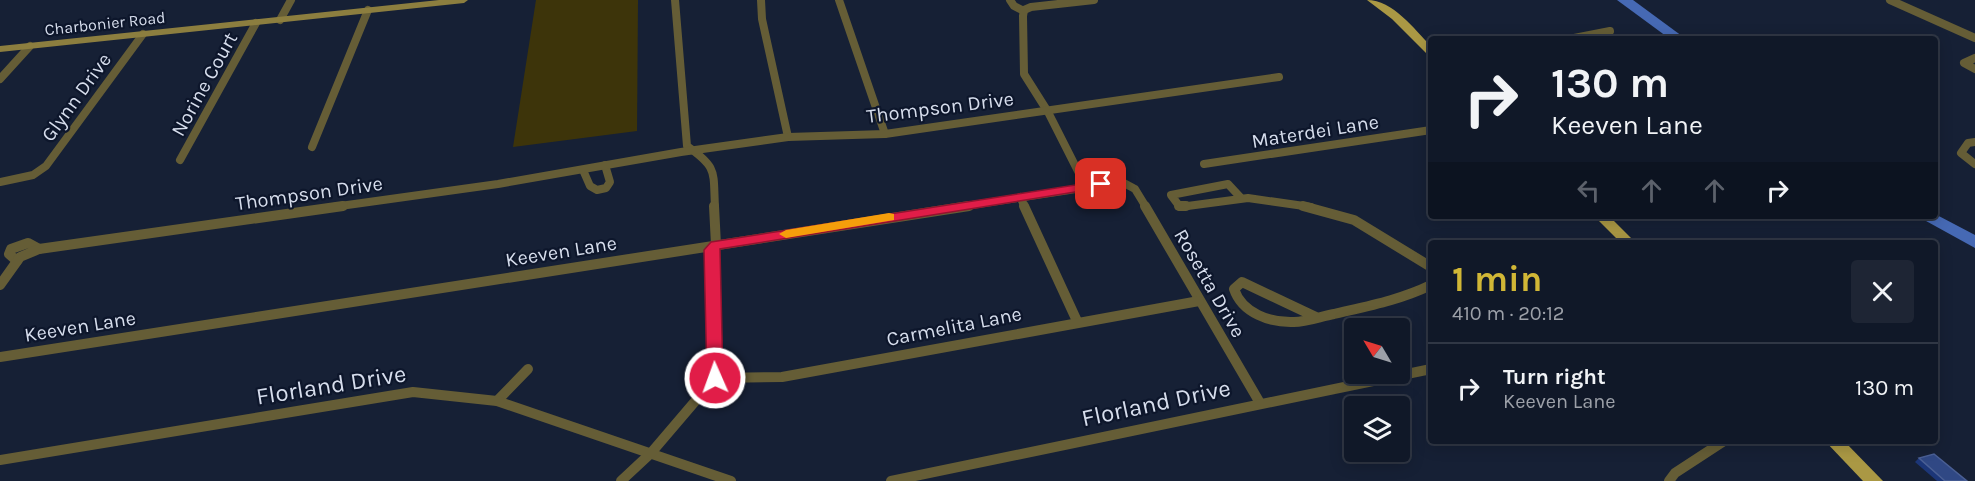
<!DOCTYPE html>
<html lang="en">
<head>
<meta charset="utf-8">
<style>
  body { margin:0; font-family:Karla,sans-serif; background:#1e2534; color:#f1f3f6; height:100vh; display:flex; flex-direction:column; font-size:22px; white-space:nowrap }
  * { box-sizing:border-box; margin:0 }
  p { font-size:20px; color:#9ca0a8 }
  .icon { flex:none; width:33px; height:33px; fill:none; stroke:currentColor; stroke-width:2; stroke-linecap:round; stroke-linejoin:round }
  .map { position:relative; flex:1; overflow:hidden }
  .panel { position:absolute; left:1428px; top:240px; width:510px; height:204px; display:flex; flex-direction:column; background:#101828; border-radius:6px; box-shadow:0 3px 15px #0003,0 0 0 2px #303745 }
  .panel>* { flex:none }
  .banner { position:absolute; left:1428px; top:36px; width:510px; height:183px; border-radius:6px; box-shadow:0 3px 15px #0003,0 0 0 2px #303745; background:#101828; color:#f1f3f6; overflow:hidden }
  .needle { width:39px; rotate:308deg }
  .fabs { position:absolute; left:1344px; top:318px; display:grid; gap:12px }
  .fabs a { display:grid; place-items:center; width:66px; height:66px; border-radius:6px; background:#101828; box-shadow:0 3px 15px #0003,0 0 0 2px #303745; font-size:30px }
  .pin { position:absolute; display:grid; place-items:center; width:51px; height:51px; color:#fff; margin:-26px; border-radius:12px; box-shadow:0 3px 9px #0006 }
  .me { position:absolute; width:66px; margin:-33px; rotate:358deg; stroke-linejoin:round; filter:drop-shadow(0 0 4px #0008) }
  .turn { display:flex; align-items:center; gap:21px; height:126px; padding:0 24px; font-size:27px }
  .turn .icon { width:78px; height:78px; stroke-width:2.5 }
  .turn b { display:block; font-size:42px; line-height:51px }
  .lanes { display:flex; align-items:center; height:57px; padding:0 24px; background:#0003; justify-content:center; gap:30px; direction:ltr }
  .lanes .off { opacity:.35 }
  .round { display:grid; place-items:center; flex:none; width:63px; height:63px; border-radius:6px; background:#1e2534 }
  .overview { display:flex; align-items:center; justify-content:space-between; height:102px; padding:0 24px }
  h1 { font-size:36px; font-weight:700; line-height:45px; color:#d1b736 }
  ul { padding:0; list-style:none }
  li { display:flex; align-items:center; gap:18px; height:90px; padding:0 24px; border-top:2px solid #303745 }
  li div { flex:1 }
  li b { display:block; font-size:22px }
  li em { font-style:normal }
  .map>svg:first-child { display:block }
  .green { fill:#3d340a }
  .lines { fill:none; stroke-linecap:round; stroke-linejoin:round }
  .river { fill:#4669b4; fill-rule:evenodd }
  .street-far1 { stroke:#655d36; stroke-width:8 }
  .street { stroke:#655d36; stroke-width:10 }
  .secondary { fill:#8c7e3f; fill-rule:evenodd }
  .primary { fill:#aa9844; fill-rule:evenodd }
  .wall { fill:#1c3678 }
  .building { fill:#304884; stroke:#4a5f94; stroke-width:1.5 }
  .route { fill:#e11d48; stroke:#92132f; stroke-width:1.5 }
  .slow { fill:#f59e0b }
  .labels { text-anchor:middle; stroke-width:4.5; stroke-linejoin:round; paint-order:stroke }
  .far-street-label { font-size:16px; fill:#d6ddec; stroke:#0d162b }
  .street-label { font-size:20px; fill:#d6ddec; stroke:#0d162b }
  .near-street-label { font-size:24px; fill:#d6ddec; stroke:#0d162b }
</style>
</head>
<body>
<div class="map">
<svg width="1975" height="481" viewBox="0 0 1975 481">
  <rect width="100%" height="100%" fill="#162035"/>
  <polygon class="green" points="536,0 638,0 637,131 513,147"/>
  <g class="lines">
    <g class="river">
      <polygon points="1617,0 1633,0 1686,39 1670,39"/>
      <polygon points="1935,214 1975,235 1975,248 1917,216 1935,216"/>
    </g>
    <g class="street-far1">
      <path d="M675,0l12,146c31,22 26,25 28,61"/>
      <polyline points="761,0 762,19 788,137"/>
      <polyline points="839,0 885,134"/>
      <polyline points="1010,0 1014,6 1024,11"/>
      <polyline points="1890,0 1975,38"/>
      <polyline points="280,20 291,0"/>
      <polyline points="1569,39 1610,31"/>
      <polyline points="1975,58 1964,63 1975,69"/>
      <polyline points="0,79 30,46"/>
      <polyline points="1975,142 1968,143 1961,153 1975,164"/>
      <polyline points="312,147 368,10"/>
      <polyline points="180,160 256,23"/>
      <polyline points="1204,164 1431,130"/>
      <polyline points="583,170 590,186 597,190 606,188 610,182 605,165"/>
      <polyline points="0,182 33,175 46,166 143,34"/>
      <polyline points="1086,187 1048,112 1024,74 1023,16 1024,10 1031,7 1094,0"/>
      <polyline points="1020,197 1025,207"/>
      <polyline points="1241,198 1228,184 1171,195 1180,207 1248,198 1311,207"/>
      <polyline points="333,207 498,184 681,152 788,137 885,134 1279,77"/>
      <polyline points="959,207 1122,182 1135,189 1146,207"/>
    </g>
    <g class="street">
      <polyline points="1024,206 1077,321"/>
      <polyline points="1145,206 1260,403"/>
      <polyline points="1179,206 1186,206"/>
      <polyline points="1303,206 1354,220 1431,267"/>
      <polyline points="17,261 9,254 11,249 28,243 39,249"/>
      <polyline points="0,285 20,257 39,249 343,206"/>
      <path d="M1316,317l-74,-35 -8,7c8,24 36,34 60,33 13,0 28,-6 40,-8 34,-8 66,-14 97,-29"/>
      <polyline points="0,357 969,206"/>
      <polyline points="715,378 782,377 1199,301"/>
      <polyline points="497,401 528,369"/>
      <polyline points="0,460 413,392 497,401 731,481"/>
      <polyline points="621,481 651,453 715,378 711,250 716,245 714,206"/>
      <polyline points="891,481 1431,369"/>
      <polyline points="1669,481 1675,473 1724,441"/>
    </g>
    <polygon class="secondary" points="439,0 468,0 464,3 0,52 0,46"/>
    <g class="primary">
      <path d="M1367,0c26,0 47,29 64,46v9l-4,-1 -35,-35z"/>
      <polygon points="1594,216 1609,216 1636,243 1621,243"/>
      <polygon points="1825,441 1844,441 1883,481 1863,481"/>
    </g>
  </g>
  <polygon class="wall" points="1919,458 1967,481 1937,481 1915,462"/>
  <polygon class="building" points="1934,454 1967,481 1945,481 1919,458"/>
  <polygon class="route" points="1101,181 1108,184 1106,187 720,249 723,378 715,383 707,378 704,250 711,242"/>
  <polygon class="slow" points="889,213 894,214 894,220 786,238 779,234 786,230"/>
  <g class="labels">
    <g class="far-street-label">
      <text transform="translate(105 23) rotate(-6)" y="6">Charbonier Road</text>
    </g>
    <g class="street-label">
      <text transform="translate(204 84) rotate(-61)" y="7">Norine Court</text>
      <text transform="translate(76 97) rotate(-54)" y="7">Glynn Drive</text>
      <text transform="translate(940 107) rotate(-7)" y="7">Thompson Drive</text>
      <text transform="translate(1315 131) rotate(-9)" y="7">Materdei Lane</text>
      <text transform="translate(309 193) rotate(-8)" y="7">Thompson Drive</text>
      <text transform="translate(561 251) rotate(-9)" y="7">Keeven Lane</text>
      <text transform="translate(1210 283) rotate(60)" y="7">Rosetta Drive</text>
      <text transform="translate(80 326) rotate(-9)" y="7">Keeven Lane</text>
      <text transform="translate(954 326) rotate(-11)" y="7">Carmelita Lane</text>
    </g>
    <g class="near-street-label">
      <text transform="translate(331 385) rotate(-9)" y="8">Florland Drive</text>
      <text transform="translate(1156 403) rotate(-12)" y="8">Florland Drive</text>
    </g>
  </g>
</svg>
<div class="fabs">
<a><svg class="needle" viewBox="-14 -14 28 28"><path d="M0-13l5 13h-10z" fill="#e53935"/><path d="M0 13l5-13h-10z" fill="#9ca0a8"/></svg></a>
<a><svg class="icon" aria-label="layers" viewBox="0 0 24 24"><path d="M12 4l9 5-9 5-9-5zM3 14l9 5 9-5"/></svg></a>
</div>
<div class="pin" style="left:1101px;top:184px;background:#d93025"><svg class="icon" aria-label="arrive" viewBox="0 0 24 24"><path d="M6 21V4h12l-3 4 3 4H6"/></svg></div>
<svg class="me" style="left:715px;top:378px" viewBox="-20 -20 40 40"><circle r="17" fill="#e11d48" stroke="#fff" stroke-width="3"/><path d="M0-11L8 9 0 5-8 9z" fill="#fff"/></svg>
<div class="banner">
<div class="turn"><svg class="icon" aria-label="right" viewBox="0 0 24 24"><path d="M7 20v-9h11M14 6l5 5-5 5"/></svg><div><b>130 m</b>Keeven Lane</div></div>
<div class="lanes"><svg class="icon off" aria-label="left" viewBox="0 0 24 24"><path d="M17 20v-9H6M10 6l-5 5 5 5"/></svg><svg class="icon off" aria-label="ahead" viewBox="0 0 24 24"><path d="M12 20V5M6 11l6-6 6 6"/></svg><svg class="icon off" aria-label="ahead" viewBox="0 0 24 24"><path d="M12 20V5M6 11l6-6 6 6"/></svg><svg class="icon" aria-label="right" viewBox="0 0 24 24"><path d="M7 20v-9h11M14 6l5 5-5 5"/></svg></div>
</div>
<section class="panel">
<div class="overview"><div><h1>1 min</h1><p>410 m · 20:12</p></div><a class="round"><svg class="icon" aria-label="close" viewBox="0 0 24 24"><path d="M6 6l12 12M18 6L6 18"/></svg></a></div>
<ul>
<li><svg class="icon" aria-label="right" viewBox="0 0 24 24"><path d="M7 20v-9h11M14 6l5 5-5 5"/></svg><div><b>Turn right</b><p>Keeven Lane</p></div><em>130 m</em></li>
</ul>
</section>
</div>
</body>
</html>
